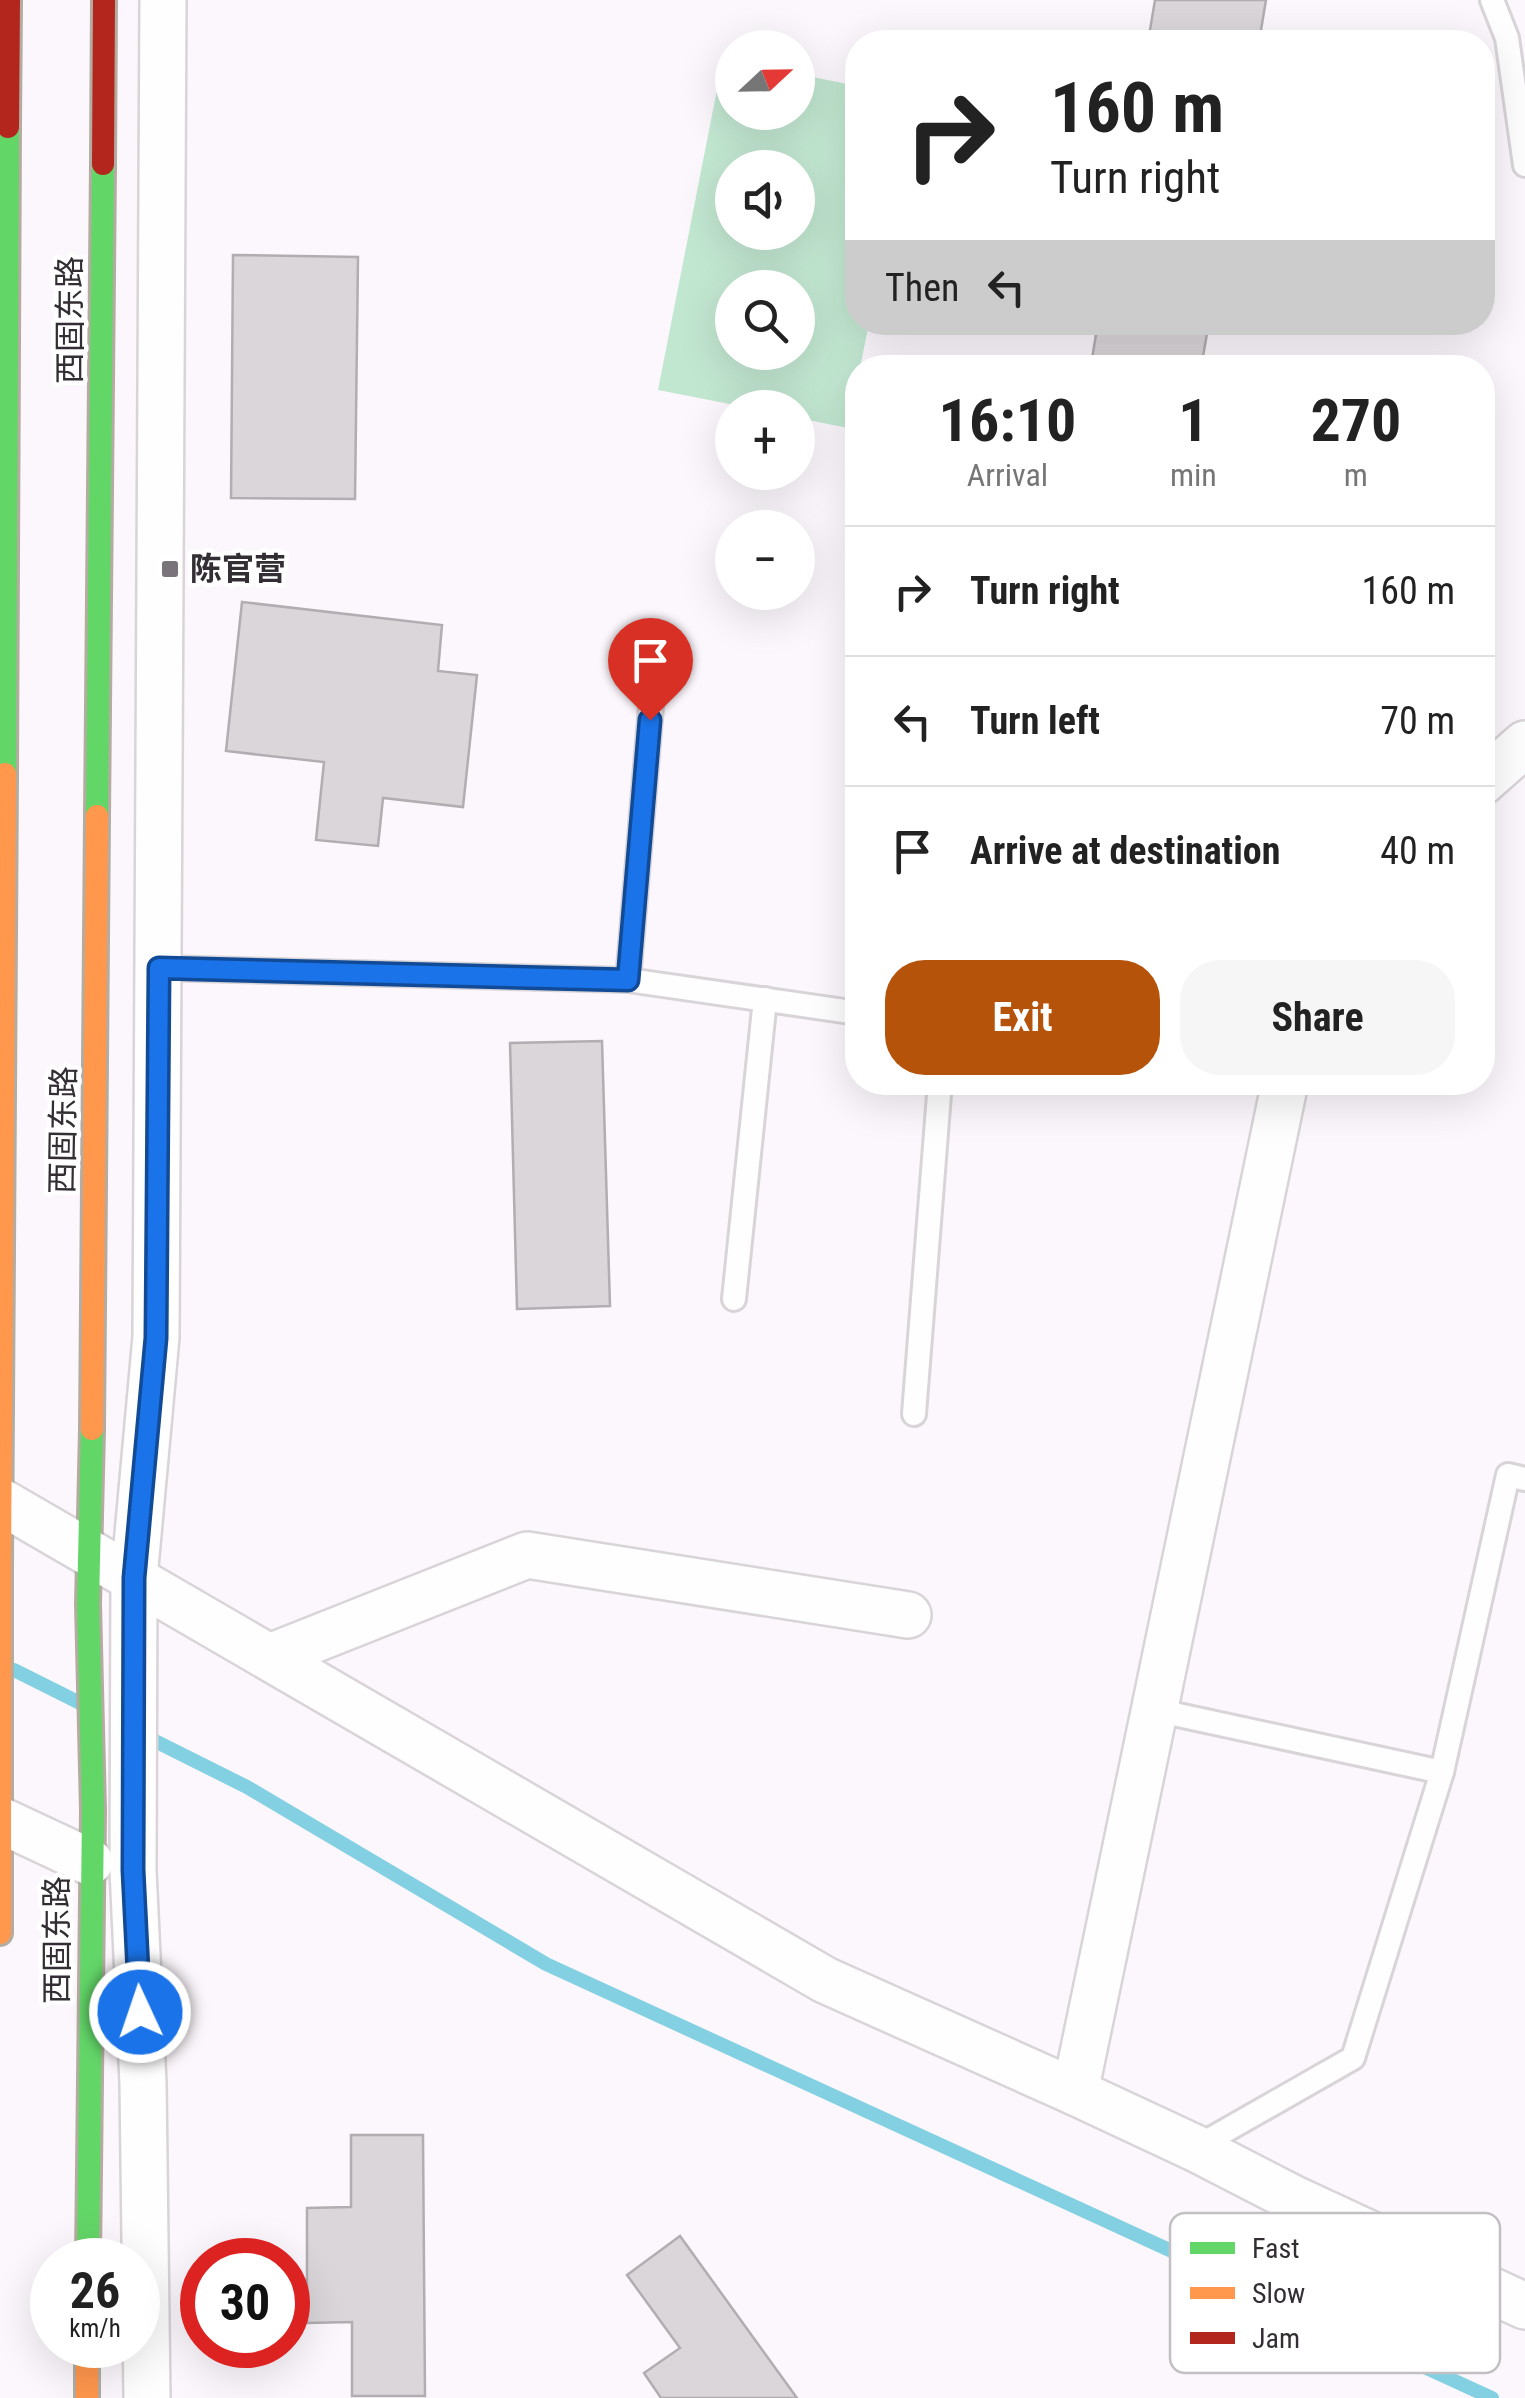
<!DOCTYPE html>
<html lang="en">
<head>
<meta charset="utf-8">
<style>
  body { margin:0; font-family:"Roboto Condensed","Noto Sans SC",sans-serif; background:#f6f6f6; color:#222; height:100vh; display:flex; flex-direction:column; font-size:38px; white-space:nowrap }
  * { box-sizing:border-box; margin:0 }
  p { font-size:32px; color:#767676 }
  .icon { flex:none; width:55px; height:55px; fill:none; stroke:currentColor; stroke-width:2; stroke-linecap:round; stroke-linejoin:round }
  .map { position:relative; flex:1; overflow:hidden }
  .drawer { position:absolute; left:845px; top:355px; width:650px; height:740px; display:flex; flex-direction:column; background:#fff; border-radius:40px; box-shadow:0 10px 40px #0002 }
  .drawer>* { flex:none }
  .top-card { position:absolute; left:845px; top:30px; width:650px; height:305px; border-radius:40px; box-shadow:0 10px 40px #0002; background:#fff; color:#222; overflow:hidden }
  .needle { width:65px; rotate:68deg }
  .buttons { position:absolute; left:715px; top:30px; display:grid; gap:20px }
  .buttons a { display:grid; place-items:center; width:100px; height:100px; border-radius:50%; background:#fff; box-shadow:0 10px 40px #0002; font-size:50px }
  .speed { position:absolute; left:30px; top:2238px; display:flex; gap:20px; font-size:50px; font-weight:700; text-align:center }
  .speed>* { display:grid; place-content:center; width:130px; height:130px; border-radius:50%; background:#fff; box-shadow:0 10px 40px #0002; line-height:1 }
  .speed small { font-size:25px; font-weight:400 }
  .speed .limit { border:15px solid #d22; background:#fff; color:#111 }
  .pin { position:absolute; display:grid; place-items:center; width:85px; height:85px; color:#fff; margin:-102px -42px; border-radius:50% 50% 50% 0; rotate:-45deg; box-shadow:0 0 10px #0007 }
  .pin .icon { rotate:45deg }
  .me { position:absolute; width:110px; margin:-55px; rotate:357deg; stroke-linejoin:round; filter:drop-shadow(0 0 8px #0008) }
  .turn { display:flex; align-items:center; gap:35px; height:210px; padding:0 40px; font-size:45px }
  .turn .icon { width:130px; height:130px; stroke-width:2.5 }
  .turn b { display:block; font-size:70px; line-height:85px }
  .then { display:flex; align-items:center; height:95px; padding:0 40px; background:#0003; gap:20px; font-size:38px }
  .eta { display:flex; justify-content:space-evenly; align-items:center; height:170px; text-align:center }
  .eta b { font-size:60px; font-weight:700; line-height:70px }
  .cta { display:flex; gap:20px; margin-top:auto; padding:20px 40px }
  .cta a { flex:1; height:115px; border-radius:40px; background:#b45309; color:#fff; font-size:40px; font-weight:700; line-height:115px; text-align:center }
  .cta a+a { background:#f6f6f6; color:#222 }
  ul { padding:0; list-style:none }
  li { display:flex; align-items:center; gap:30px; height:130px; padding:0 40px; border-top:2px solid #e0e0e0 }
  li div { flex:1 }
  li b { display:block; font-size:38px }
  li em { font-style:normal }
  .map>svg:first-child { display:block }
  .green { fill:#c2e7d1; fill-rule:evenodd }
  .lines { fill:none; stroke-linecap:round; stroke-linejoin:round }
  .stream { stroke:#83d0e3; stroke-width:14 }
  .building { fill:#dad6da; stroke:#b1adb1; stroke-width:2.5 }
  .lane-casing { stroke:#d8d4d8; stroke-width:28 }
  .street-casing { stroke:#d8d4d8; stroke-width:50 }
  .fast-casing { stroke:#b4aca0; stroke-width:28 }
  .slow-casing { stroke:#b4aca0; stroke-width:28 }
  .jam-casing { stroke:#b4aca0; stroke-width:28 }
  .lane { stroke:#fffeff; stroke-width:22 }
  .street { stroke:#fffeff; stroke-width:45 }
  .fast { stroke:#63d668; stroke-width:22 }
  .slow { stroke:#ff974d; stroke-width:22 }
  .jam { stroke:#b3261e; stroke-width:22 }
  .route-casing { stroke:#114b97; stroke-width:25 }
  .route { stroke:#1a73e8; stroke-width:18 }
  .poi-dot { fill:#797479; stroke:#fff; stroke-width:4 }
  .labels { text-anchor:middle; stroke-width:9; stroke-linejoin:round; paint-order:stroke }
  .street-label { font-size:32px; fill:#332e33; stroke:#fff }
  .poi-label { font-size:32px; font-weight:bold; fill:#332e33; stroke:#fff; text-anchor:start }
  .key { fill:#fff; stroke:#c2c0c2; stroke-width:2.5 }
  .key-label { font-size:28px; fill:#332e33 }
</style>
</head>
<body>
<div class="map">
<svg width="1525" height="2398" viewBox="0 0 1525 2398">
  <rect width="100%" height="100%" fill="#fcf7fc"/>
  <path class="green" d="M723,59l9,2v51h66v-38l59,12 1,236 11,1 -21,105 -50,-10v-10l-53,-1 -87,-17zM732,168h66v64h-66zM732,288h66v64h-66z"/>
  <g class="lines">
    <g class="stream">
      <polyline points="14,1670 80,1703"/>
      <polyline points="139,1733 247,1787 546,1964 1492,2398"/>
    </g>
  </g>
  <g class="building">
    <polygon points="1155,0 1266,0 1259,42 1148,42"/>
    <polygon points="233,255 358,257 355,499 231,498"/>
    <polygon points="1098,322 1209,322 1201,368 1091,365"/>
    <polygon points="242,602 442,625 438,671 477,675 463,807 383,798 378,846 316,840 324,762 226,751"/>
    <polygon points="602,1041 610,1306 517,1309 510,1043"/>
    <polygon points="351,2135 423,2135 425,2396 352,2396 352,2322 307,2323 307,2208 351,2207"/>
    <polygon points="680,2236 797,2398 661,2398 644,2373 680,2348 627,2275"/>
  </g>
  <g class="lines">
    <defs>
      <g id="lane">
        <polyline points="1492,0 1507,38 1525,165"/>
        <polyline points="159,968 628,980 858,1013"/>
        <polyline points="628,980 653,683"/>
        <polyline points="734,1299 765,999"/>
        <polyline points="914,1414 940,1082"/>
        <polyline points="1155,1710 1442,1772 1353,2058 1195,2148"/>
        <polyline points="1442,1772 1508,1475 1525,1479"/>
      </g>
      <g id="street">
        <polyline points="1482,782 1525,744"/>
        <polyline points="0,1501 825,1980 1075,2092 1195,2148 1294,2199 1525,2306"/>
        <polyline points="270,1657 527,1555 908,1615"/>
        <polyline points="0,1820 90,1862"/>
        <polyline points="1075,2092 1285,1082"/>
        <polyline points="147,2398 143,2083 133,1870 134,1578 156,1337 163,0"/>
      </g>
      <g id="fast">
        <polyline points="5,774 8,127"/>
        <polyline points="97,816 103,164"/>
        <polyline points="88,2260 93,1810 88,1604 92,1429"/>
      </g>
      <g id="slow">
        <polyline points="92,1429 97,816"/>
        <polyline points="0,1565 5,774"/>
        <polyline points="0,1568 0,1933"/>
        <polyline points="87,2345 87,2398"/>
      </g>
      <g id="jam">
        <polyline points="8,127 9,0"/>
        <polyline points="103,164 104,0"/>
      </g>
    </defs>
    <use href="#lane" class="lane-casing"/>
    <use href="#street" class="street-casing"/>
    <use href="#fast" class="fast-casing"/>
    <use href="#slow" class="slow-casing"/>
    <use href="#jam" class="jam-casing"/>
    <use href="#lane" class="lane"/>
    <use href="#street" class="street"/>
    <use href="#fast" class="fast"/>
    <use href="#slow" class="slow"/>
    <use href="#jam" class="jam"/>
  </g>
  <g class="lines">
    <defs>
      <polyline id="route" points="140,2012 133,1870 134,1578 156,1338 159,968 628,980 650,720"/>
    </defs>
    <use href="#route" class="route-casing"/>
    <use href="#route" class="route"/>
  </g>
  <rect class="poi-dot" x="160" y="559" width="20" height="20" rx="5"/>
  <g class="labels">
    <g class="street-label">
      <text transform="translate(70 320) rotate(-90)" y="11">西固东路</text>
      <text transform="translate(63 1130) rotate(-89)" y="11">西固东路</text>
      <text transform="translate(57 1940) rotate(-90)" y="11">西固东路</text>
    </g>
    <g class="poi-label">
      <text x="190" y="580">陈官营</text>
    </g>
  </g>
  <rect x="1170" y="2213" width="330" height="160" rx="15" class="key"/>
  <rect x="1190" y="2242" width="45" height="12" fill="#63d668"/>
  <rect x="1190" y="2287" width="45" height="12" fill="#ff974d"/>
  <rect x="1190" y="2332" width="45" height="12" fill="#b3261e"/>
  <g class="key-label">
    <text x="1252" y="2258">Fast</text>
    <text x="1252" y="2303">Slow</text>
    <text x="1252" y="2348">Jam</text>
  </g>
</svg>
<div class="buttons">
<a><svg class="needle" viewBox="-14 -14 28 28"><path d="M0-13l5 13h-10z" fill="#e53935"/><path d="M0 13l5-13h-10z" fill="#767676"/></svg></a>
<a><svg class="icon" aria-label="sound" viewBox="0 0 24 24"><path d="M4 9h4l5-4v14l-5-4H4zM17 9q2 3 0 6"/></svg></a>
<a><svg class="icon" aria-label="search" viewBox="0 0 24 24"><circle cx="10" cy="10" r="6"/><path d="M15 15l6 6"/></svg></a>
<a>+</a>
<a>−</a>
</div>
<div class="speed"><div>26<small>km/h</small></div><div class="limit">30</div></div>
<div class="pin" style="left:650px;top:720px;background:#d93025"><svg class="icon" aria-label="arrive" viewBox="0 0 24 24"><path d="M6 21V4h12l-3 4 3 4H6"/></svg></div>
<svg class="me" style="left:140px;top:2012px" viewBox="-20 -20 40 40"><circle r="17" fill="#1a73e8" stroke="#fff" stroke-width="3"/><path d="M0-11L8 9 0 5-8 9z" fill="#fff"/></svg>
<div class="top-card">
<div class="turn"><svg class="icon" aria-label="right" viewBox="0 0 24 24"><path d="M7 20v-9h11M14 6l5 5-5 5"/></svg><div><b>160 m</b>Turn right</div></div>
<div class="then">Then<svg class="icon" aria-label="left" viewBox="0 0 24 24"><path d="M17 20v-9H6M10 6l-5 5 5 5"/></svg></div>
</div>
<section class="drawer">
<div class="eta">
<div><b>16:10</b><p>Arrival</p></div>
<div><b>1</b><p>min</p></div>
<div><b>270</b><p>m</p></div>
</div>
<ul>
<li><svg class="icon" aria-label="right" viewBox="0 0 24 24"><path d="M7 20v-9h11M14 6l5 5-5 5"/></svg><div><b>Turn right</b></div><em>160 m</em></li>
<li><svg class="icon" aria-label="left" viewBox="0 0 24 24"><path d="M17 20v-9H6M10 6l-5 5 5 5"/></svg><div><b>Turn left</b></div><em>70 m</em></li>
<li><svg class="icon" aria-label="arrive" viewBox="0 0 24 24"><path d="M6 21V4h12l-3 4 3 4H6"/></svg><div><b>Arrive at destination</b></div><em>40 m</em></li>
</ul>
<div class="cta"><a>Exit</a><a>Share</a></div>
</section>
</div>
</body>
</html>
